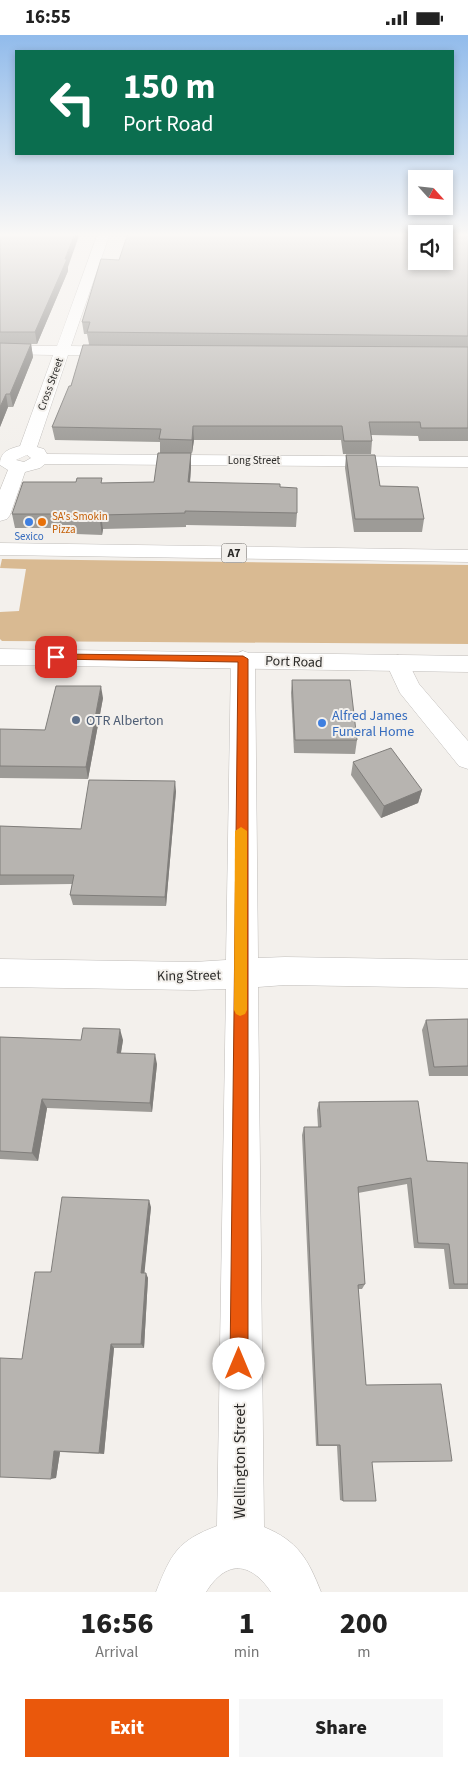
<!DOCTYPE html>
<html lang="en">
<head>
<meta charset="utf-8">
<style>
  body { margin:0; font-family:"Source Sans 3",sans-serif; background:#f6f6f6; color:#222; height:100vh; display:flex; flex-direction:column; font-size:19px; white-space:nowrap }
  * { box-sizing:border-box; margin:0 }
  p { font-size:16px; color:#767676 }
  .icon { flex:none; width:28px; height:28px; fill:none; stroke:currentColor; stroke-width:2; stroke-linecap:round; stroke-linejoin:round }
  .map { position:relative; height:1557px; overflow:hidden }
  .side { display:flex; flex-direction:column; background:#fff; flex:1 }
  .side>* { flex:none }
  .guide { position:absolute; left:15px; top:15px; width:439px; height:105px; border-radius:0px; box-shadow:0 2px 8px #0003; background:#0b6e4f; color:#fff; overflow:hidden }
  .needle { width:32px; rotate:117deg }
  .fabs { position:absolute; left:408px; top:135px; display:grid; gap:10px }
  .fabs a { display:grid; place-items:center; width:45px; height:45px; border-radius:0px; background:#fff; box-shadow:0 2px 8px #0003; font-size:25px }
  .pin { position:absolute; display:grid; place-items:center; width:42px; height:42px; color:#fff; margin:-21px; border-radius:10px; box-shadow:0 2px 8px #0006 }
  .me { position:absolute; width:55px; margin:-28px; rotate:0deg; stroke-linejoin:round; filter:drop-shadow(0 0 4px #0008) }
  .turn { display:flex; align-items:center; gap:18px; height:105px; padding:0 25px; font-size:22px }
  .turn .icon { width:65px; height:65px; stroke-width:2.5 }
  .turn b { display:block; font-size:35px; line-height:42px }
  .eta { display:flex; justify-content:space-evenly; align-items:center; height:85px; text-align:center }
  .eta b { font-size:30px; font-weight:800; line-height:35px }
  .button { display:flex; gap:10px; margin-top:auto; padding:10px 25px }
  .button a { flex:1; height:58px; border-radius:0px; background:#ea580c; color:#fff; font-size:20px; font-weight:800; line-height:58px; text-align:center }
  .button a+a { background:#f6f6f6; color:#222 }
  .status { display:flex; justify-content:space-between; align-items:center; height:35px; padding:0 25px; background:#fff; direction:ltr }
  .status svg { height:14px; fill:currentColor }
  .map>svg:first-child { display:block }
  .green { fill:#d9ba92 }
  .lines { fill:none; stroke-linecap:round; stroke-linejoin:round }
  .minor-casing { stroke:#c0bdba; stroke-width:1 }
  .highway-casing { stroke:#c0bdba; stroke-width:1 }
  .minor { fill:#fff; fill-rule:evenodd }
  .highway { fill:#fff; fill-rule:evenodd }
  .wall { fill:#9d9b97 }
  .shaded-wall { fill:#807e7b }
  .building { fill:#b7b4b0; stroke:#807e7b; fill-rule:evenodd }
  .route { fill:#ea580c; stroke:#983908 }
  .slow { fill:#f59e0b }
  .shop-dot { fill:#3f7fe0; stroke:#f3f0ec; stroke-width:2 }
  .food-dot { fill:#e8710a; stroke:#f3f0ec; stroke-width:2 }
  .service-dot { fill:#5c6f8a; stroke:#f3f0ec; stroke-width:2 }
  .labels { text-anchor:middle; stroke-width:4; stroke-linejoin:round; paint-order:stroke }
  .far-street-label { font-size:11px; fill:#2b2a28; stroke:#f3f0ec }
  .far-food-label { font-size:11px; fill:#c56008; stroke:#f3f0ec; text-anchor:start }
  .far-shop-label { font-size:11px; fill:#366cbe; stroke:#f3f0ec }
  .shield { fill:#f3f0ec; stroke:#676563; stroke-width:1 }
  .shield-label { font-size:12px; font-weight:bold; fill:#2b2a28 }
  .street-label { font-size:14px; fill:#2b2a28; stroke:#f3f0ec }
  .shop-label { font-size:14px; fill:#366cbe; stroke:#f3f0ec; text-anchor:start }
  .service-label { font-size:14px; fill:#4e5e75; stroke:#f3f0ec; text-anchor:start }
  .near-street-label { font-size:16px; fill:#2b2a28; stroke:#f3f0ec }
</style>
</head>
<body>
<div class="status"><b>16:55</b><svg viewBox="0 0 49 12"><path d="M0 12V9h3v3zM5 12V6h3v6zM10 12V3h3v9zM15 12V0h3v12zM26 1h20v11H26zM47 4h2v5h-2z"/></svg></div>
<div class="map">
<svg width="468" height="1557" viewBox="0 0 468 1557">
  <rect width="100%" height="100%" fill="#f3f0ec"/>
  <polygon class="green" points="2,524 468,530 468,609 2,606 0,604 0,577 19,576 26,534 0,533"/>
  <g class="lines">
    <defs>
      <g id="minor">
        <path d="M98,198h12l-39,113 47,1 5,1 2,3 -2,3 -5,1h-50l-31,92 7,2 3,5 421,3v10l-423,-3 -5,4 -15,4 -15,43 -3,4 -7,2v-31l8,-20 -8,-5c0,-13 8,-16 20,-19l33,-91 -53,-1v-8h57zM27,420l4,3 -7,4 -8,-2z"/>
        <path d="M243,616l8,3 4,5 3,299 27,-1 183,3v28l-183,-3 -27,2 6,540c34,14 44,32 57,65h-50c-21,-31 -45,-32 -65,0h-50c15,-38 21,-51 61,-66l9,-537 -32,1 -194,-3v-28l194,3 32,-2 5,-301 4,-5z"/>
        <polygon points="398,620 406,623 419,649 468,706 468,734 459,731 400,658 386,628 390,623"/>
      </g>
      <g id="highway">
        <polygon points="0,508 468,515 468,527 0,520"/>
        <polygon points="0,614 468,621 468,637 0,630"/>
      </g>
    </defs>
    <use href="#minor" class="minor-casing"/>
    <use href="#highway" class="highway-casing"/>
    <use href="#minor" class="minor"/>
    <use href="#highway" class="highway"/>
  </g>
  <g class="wall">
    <polygon points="0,198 68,232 68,236 37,309 31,309 33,322 13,372 8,372 0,392"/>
    <polygon points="468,198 468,406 419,406 418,401 371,400 372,406 371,419 343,419 341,405 194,405 192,418 160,418 160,407 55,405 52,392 89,309 87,299 84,299 82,287 119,225"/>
    <polygon points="191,418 191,432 190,447 280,452 297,478 296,492 186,490 186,492 103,494 102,500 76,499 76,496 69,496 69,493 15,493 12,479 103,448 154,447"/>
    <polygon points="346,420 380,451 424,484 422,497 354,497 345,433"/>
    <polygon points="292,645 357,705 355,719 294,718 291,658"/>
    <polygon points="103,663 88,744 0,743 0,694 45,695"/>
    <polygon points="353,727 422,755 418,768 381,783 351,740"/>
    <polygon points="176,756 166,871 73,870 70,860 72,849 0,850 0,791 81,794"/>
    <polygon points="468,984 468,1041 429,1041 422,995 426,985"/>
    <polygon points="0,1002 81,1005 123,1005 121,1018 157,1029 152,1077 47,1073 38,1126 0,1124"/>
    <polygon points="319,1067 427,1126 468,1128 468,1254 449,1254 444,1214 414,1213 407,1149 358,1158 365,1249 362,1254 358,1254 372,1427 343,1466 340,1465 337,1411 316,1411 302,1100 304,1092 318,1092 317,1075"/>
    <polygon points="151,1172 144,1238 148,1243 144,1313 114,1313 104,1419 60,1417 56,1443 22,1324 51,1237"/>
  </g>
  <g class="shaded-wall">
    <polygon points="75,198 80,198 68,232 68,236 37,309 35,297 65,224"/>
    <polygon points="31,309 33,322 13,372 10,359"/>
    <polygon points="6,359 8,372 0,392 0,372"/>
    <polygon points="193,391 194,405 192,418 192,405"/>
    <polygon points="191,418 191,432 189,460 188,447"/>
    <polygon points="101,480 103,494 102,500 100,486"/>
    <polygon points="101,651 103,663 88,744 86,732"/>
    <polygon points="175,746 176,756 166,871 165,862"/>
    <polygon points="422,755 418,768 381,783 384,771"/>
    <polygon points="120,994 123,1005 119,1028 117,1018"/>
    <polygon points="155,1019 157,1029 152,1077 150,1068"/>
    <polygon points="42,1064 47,1073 38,1126 32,1118"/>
    <polygon points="149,1165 151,1172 144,1243 141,1238"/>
    <polygon points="146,1238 148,1243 144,1313 141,1309"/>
    <polygon points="111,1309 114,1313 104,1419 99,1418"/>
    <polygon points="54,1416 60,1417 56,1443 51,1444"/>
  </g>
  <g class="building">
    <polygon points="0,198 75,198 65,224 67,224 35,297 0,297"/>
    <path d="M128,198h340v103l-381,-4 3,-10h-8l19,-63 18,1zM416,199h28v27h-28z"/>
    <polygon points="0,308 31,309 10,359 6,359 0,372"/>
    <polygon points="83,310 468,312 468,393 421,393 420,387 369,387 372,406 344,406 342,391 193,391 192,405 159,404 161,394 52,392 69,351 71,351"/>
    <polygon points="158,418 191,418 188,447 280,449 280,452 297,453 297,478 185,476 185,478 101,480 100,486 74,485 75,482 67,482 68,479 12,479 23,447 76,447 77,443 102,443 101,448 154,447"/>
    <polygon points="346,420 375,420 380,451 418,452 424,484 355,484"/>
    <polygon points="292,645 350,645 357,705 295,705"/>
    <polygon points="56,651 101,651 86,732 0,731 0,694 45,695"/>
    <polygon points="391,713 422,755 384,771 353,727"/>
    <polygon points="89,745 175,746 165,862 70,860 74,840 0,840 0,791 81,794"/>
    <polygon points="468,984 468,1031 434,1032 426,985"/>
    <polygon points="83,993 120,994 117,1018 155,1019 150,1068 42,1064 32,1118 0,1116 0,1002 81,1005"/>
    <polygon points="418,1066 427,1126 468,1128 468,1249 454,1249 449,1209 418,1208 411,1143 358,1152 365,1249 358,1250 366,1350 441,1349 452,1426 372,1427 376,1466 343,1466 340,1410 318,1410 304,1092 321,1092 319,1067"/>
    <polygon points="62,1162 149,1165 141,1238 146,1238 141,1309 111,1309 99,1418 54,1416 51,1444 0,1442 0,1323 22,1324 35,1237 51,1237"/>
  </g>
  <linearGradient id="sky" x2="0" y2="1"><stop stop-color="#91bbeb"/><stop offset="0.48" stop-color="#faf8f6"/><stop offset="1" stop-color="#faf8f6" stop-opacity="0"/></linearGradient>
  <rect width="468" height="416" fill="url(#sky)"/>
  <polygon class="route" points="56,619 243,621 248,624 248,1329 245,1335 239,1337 233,1335 230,1329 238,627 53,624 53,620"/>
  <polygon class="slow" points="241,792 247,796 247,975 245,979 240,981 236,979 234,975 235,796"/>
  <g class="shop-dot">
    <circle cx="29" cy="487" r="5"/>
    <circle cx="322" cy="688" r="5"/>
  </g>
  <circle class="food-dot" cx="42" cy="487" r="5"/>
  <circle class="service-dot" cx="76" cy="685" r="5"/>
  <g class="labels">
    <g class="far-street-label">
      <text transform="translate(50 349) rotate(-70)" y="4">Cross Street</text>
      <text x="254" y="429">Long Street</text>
    </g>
    <g class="far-food-label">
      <text x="52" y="485">SA's Smokin<tspan x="52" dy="13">Pizza</tspan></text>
    </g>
    <g class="far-shop-label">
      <text x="29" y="505">Sexico</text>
    </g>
    <rect class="shield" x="221.5" y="508.5" width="25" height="19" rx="4"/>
    <g class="shield-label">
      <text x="234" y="522">A7</text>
    </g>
    <g class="street-label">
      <text transform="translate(294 626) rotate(2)" y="5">Port Road</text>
      <text transform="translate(189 940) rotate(-1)" y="5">King Street</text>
    </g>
    <g class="shop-label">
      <text x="332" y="685">Alfred James<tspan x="332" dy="16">Funeral Home</tspan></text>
    </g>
    <g class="service-label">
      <text x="86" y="690">OTR Alberton</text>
    </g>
    <g class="near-street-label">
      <text transform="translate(239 1426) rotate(-90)" y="6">Wellington Street</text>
    </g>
  </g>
</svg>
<div class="fabs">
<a><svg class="needle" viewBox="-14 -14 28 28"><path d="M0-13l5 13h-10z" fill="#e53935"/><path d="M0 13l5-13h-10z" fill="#767676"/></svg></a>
<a><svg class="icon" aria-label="sound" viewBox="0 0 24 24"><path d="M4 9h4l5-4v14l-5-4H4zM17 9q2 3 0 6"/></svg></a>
</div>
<div class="pin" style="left:56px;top:622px;background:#d93025"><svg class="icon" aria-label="arrive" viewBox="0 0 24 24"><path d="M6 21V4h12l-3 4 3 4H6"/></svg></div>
<svg class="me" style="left:239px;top:1329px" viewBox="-20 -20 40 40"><circle r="19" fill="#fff"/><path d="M0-13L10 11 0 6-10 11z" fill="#ea580c"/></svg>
<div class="guide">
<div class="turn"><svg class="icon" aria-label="left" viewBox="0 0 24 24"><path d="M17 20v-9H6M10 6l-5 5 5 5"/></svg><div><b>150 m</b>Port Road</div></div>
</div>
</div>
<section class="side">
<div class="eta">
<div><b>16:56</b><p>Arrival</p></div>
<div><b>1</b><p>min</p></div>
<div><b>200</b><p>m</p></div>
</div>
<div class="button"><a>Exit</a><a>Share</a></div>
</section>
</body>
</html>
